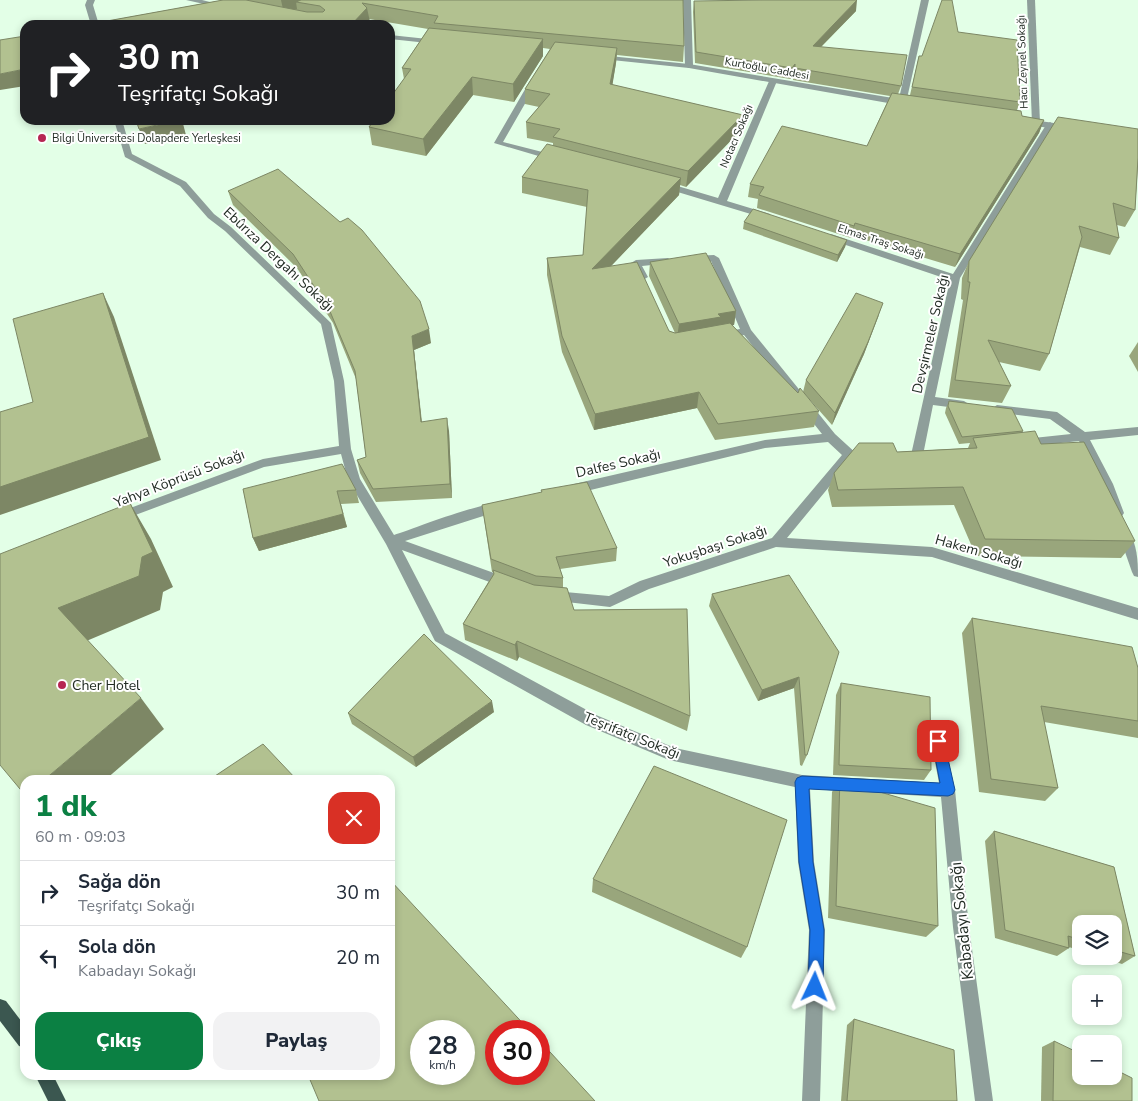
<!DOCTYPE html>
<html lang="tr">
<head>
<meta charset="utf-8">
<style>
  body { margin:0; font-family:"Nunito Sans",sans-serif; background:#f2f2f3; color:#1f2937; height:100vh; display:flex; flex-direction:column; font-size:19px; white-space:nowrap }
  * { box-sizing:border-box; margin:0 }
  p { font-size:16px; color:#747a83 }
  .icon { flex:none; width:28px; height:28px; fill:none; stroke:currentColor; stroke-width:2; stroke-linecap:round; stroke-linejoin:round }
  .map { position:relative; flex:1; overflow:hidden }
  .drawer { position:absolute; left:20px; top:775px; width:375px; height:305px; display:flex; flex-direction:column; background:#fff; border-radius:15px; box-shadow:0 2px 8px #0003 }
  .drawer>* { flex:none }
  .banner { position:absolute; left:20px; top:20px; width:375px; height:105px; border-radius:15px; box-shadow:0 2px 8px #0003; background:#202124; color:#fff; overflow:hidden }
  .controls { position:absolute; left:1072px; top:915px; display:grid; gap:10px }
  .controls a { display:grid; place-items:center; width:50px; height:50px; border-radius:10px; background:#fff; box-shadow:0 2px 8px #0003; font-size:25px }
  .speed { position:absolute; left:410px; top:1020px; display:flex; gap:10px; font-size:25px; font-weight:700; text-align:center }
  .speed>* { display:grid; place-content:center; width:65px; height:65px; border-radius:50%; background:#fff; box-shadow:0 2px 8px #0003; line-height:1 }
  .speed small { font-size:12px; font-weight:400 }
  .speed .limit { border:8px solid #d22; background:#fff; color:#111 }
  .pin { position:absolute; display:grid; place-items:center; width:42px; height:42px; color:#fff; margin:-21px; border-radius:10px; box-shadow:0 2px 8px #0006 }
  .me { position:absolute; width:55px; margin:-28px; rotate:2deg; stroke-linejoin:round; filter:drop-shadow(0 0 4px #0008) }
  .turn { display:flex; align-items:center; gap:18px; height:105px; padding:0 15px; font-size:22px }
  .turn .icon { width:65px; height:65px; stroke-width:2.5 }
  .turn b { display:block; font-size:35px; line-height:42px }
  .round { display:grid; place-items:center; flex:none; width:52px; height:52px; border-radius:15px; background:#f2f2f3 }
  .head { display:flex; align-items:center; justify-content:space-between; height:85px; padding:0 15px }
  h1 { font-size:30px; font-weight:800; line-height:38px; color:#0b8043 }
  .action { display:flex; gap:10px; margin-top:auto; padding:10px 15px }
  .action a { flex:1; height:58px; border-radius:15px; background:#0b8043; color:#fff; font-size:20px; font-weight:800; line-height:58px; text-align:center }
  .action a+a { background:#f2f2f3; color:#1f2937 }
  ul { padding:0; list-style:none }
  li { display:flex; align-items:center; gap:15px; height:65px; padding:0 15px; border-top:1px solid #e0e1e3 }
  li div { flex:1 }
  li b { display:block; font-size:19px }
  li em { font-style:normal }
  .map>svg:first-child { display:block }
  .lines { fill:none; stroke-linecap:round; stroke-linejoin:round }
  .minor { fill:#8e9e9a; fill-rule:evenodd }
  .tertiary { fill:#8e9e9a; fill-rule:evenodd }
  .primary { fill:#3b5750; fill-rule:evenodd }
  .wall { fill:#99a67c }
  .shaded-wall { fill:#7d8765 }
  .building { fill:#b2c190; stroke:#7d8765; fill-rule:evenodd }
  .route { fill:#1a73e8; stroke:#114b97 }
  .poi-dot { fill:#b62552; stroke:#fff; stroke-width:2 }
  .labels { text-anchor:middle; stroke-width:4; stroke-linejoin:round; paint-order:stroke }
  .far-street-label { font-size:11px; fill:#222c24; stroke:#fff }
  .far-poi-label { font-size:11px; fill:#222c24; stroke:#fff; text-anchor:start }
  .street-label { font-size:14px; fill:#222c24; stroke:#fff }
  .poi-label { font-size:14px; fill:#222c24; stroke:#fff; text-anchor:start }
  .near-street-label { font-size:16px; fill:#222c24; stroke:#fff }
</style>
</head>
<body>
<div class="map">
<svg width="1138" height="1101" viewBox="0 0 1138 1101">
  <rect width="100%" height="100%" fill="#e3ffe7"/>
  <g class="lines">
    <g class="minor">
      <polygon points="87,0 95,0 93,5 99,25 91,25 85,5"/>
      <polygon points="683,0 691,0 693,66 689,68 685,66"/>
      <polygon points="921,0 929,0 906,103 902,106 898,103"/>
      <polygon points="1027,0 1035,0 1040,123 1036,126 1032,123"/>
      <polygon points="531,79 538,81 503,142 558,156 558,160 552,160 494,143"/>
      <polygon points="770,79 777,81 727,201 770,214 770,218 764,218 661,187 661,183 664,182 718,198"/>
      <path d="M114,120h8l10,34 54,28 28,32 17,13 100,96 13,58 7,68 9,30 34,56c19,-6 94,-36 108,-31l2,3 -2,3 -97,31 106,38 1,4 -1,4 -5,1 -104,-38 43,83 151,82 79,33 127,27 137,8 -8,-42 2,-5 5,-2 5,2 12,54 14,137 24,174h-18l-22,-174 -12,-130 -131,-8 4,73 11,68 -5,171h-18l7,-171 -11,-68 -3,-75 -126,-27 -83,-35 -151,-84 -49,-97 -38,-64 -7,-26 -77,13 -142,53h-8l-2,-3 2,-3 149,-55 76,-13 -5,-65 -13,-57 -96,-93 -17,-13 -28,-32 -55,-29z"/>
      <polygon points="1050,122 1054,125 960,278 935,397 964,401 970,405 964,409 933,405 923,455 921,458 913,458 911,455 950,280 828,239 826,237 831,234 834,235 953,274 1046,125"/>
      <polygon points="714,255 719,258 751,330 835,434 858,455 852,459 787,538 932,547 1138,608 1138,620 932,557 776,547 649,589 610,607 549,600 548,596 549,592 554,591 609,596 640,581 772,538 842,455 828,442 765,448 574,494 570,492 568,489 570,486 574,484 765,440 822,434 744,335 722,340 717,336 718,333 740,329 711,261 693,262 688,259 693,256"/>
      <polygon points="668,258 673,261 671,263 642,266 648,277 643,280 639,279 631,263 636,260"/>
      <polygon points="997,405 1057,412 1085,432 1138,427 1138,435 1090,440 1113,484 1124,513 1122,516 1114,516 1101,484 1079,441 1024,447 1018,443 1024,439 1071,434 1050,419 993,412 991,409"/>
      <path d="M1124,527l4,2c9,16 10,30 10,48l-4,-1 -2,-4 -14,-40 2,-3z"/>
    </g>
    <g class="tertiary">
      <polygon points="186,0 202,0 226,6 222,8"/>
      <polygon points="390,35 437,40 441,42 437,44 390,39"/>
      <polygon points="599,55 689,64 905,100 909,103 905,106 689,68 602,59 598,57"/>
      <polygon points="1026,119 1068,125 1072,128 1068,131 1023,124 1022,122"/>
    </g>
    <g class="primary">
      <polygon points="0,999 6,1001 25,1026 25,1048 19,1046 0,1021"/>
      <polygon points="35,1075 53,1075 66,1101 48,1101"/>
    </g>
  </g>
  <g class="wall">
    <polygon points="223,0 683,0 684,46 683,62 617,55 616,63 612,85 743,115 741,130 686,187 680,185 679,195 611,266 669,331 675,333 649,276 650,262 736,311 734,325 732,325 798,393 819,411 814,427 715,440 697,408 594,430 562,352 547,275 547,258 583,255 587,207 522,193 522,177 553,145 553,143 527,138 526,122 539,107 525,104 525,89 550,49 543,48 543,56 514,102 473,95 426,156 372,145 369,127 404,79 402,68 428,29 369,19 370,22 367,25 85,25"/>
    <polygon points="694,1 856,11 821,47 901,86 898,94 910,95 919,56 922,56 958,32 1020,102 1017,110 1022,116 1044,120 1039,133 955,267 852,236 851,238 757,208 758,199 748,197 750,184 867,146 890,96 793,80 793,76 790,79 695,63 693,12"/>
    <polygon points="1138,129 1138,166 1138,165 1135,210 1125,227 1117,225 1119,238 1110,255 1080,247 1049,354 1040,371 999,362 1011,386 1002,403 948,397 963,300 961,299 962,278 969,261"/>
    <polygon points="228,191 431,343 414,350 422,422 449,431 452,498 376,502 360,473 357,460 366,457 356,379 333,323 297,268 233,205"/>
    <polygon points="744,222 847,240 845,247 837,262 743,229"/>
    <polygon points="879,315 864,354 832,425 803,392 806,380"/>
    <polygon points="1138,342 1138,372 1129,356"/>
    <polygon points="949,401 1023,431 1022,433 1041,444 1135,541 1121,558 976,556 954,505 832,507 828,490 834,473 897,452 968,448 970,443 959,444 945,413 946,408"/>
    <polygon points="243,489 356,490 359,503 341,504 347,527 259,551 253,538"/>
    <polygon points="541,490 617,548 616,561 560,569 563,578 563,588 574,610 690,716 687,731 519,657 517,661 465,640 463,624 493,574 493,572 492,572 482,505 542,493"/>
    <polygon points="789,575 807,755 802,766 800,765 794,688 758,701 709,606 712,594"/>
    <polygon points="972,618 1138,668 1138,738 1044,722 1058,788 1045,801 979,792 962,633"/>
    <polygon points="841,683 931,770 924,780 833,775 836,695"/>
    <polygon points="494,712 416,767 352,724 348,713"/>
    <polygon points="840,778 873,790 938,926 926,937 828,918 832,792"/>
    <polygon points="994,831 1114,867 1135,956 1122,964 1098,956 1114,956 1114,924 1081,924 1081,951 1069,947 1069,948 1057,956 995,938 985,841"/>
    <polygon points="593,879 747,947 741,958 592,892"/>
    <polygon points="854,1019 957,1101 841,1101 847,1025"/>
    <polygon points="1054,1041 1132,1101 1041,1101 1042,1047"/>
  </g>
  <g class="shaded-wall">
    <polygon points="281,0 319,0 296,2 297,9 284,14"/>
    <polygon points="857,0 856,11 810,58 813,46"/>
    <polygon points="367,8 370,22 367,25 351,25"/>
    <polygon points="543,39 543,56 514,102 513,84"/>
    <polygon points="617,48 616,63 610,100 610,84"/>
    <polygon points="795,64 793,76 790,79 792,68"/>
    <polygon points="25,69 25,86 0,90 0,74"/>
    <polygon points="472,77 473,95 426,156 423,139"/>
    <polygon points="743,115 741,130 686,187 688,171"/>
    <polygon points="126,120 136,120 136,121 127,122"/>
    <polygon points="182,120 186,135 145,144 139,129"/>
    <polygon points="1044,120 1039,133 955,267 960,254"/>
    <polygon points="681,178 679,195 592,286 592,269"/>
    <polygon points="855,223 852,236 851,238 854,226"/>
    <polygon points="847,240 845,247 837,262 838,255"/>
    <polygon points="103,293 114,317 161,460 0,515 0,487"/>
    <polygon points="883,303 864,354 832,425 835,413"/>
    <polygon points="736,311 734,325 719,328 677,338 679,324 718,314"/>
    <polygon points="429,329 431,343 414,350 423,436 421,422 412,336"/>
    <polygon points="699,392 697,408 594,430 595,414"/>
    <polygon points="447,418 449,431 452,498 450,484"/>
    <polygon points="130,503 151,539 173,587 163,592 160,610 84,642 58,608"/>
    <polygon points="343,514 347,527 259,551 253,538"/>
    <polygon points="517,641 519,657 517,661 515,645"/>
    <polygon points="799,677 794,688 758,701 762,690"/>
    <polygon points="141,698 164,729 105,780 44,780"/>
    <polygon points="492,701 494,712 416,767 413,757"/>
  </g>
  <g class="building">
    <polygon points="223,0 246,0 307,12 323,12 325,10 320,6 296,2 301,0 683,0 684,46 434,23 438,16 362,3 367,8 351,25 85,25"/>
    <polygon points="762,0 857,0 813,46 907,55 901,86 795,68 795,64 792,68 696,52 694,1"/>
    <polygon points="942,0 952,0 958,32 1017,40 1020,102 912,87 919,56 922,56"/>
    <polygon points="429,28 543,39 513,84 472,77 423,139 369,127 374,120 390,120 390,98 411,69 402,68"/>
    <polygon points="25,36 25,69 0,74 0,40"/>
    <polygon points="555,42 617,48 610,84 743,115 688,171 553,137 560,129 526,122 550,94 525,89"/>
    <polygon points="892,93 1021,111 1022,116 1044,120 960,254 855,223 854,226 759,195 764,187 750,184 782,126 867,146"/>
    <polygon points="1058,117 1138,129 1138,158 1135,210 1113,203 1119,238 1079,226 1082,237 1049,354 988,340 1011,386 955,380 970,282 968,282 969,261"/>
    <polygon points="136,120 180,120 139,129"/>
    <polygon points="547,144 681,178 592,269 637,262 669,331 675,333 730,323 798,393 800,388 819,411 718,424 699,392 595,414 562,336 547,258 583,255 588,190 522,177"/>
    <polygon points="278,169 340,222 348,218 362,230 420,301 429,329 412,336 421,422 447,418 450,484 373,489 357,460 366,457 355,371 329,309 293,254 228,191"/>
    <polygon points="753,209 847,240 838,255 744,222"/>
    <polygon points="706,253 736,311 718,314 721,317 679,324 650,262"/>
    <polygon points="103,293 149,437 0,487 0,412 33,402 13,319"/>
    <polygon points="856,293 883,303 868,342 835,413 806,380"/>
    <polygon points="949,401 1012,409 1023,431 962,437 948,406"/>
    <polygon points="1035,431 1041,444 1084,442 1135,541 985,539 963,487 838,490 834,473 859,443 893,443 897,452 977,448 973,438"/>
    <polygon points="342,464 356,490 337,491 343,514 253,538 243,489"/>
    <polygon points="587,482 617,548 556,557 563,578 536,576 491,559 482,505 542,492 541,490 553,488"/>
    <polygon points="130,503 153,552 142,557 139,576 58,608 141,698 44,780 25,780 25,795 0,765 0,554"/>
    <polygon points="493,570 534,585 567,588 574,610 687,609 690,716 517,641 515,645 463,624 494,574"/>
    <polygon points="789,575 839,652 807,755 805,755 799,677 762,690 712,594"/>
    <polygon points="972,618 1132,647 1138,668 1138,721 1041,706 1058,788 991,779"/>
    <polygon points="424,634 492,701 413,757 348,713"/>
    <polygon points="841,683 930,697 931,770 839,765"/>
    <polygon points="263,744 297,780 209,780"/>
    <polygon points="654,766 787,820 747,947 593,879"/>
    <polygon points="840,778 875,780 873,790 935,808 938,926 836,906"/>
    <polygon points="994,831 1114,867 1135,956 1114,950 1114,924 1081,924 1081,940 1068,936 1069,948 1005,930"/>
    <path d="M390,880l140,151h-34v43h43v-34l56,61h-276l-11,-26h82zM421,1031h43v43h-43z"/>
    <polygon points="854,1019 954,1050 957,1101 847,1101"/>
    <polygon points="1054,1041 1081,1054 1081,1076 1114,1076 1114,1069 1132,1078 1132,1101 1053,1101"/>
  </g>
  <polygon class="route" points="938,735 943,737 944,741 955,790 953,794 948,796 809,789 813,862 824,930 823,987 820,992 815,995 810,992 808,987 810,930 799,862 795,782 797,778 802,776 940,783 932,741 933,737"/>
  <g class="poi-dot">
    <circle cx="42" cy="138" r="5"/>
    <circle cx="62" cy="685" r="5"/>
  </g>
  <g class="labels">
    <g class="far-street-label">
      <text transform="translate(1022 62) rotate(-92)" y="4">Hacı Zeynel Sokağı</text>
      <text transform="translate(767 68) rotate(10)" y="4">Kurtoğlu Caddesi</text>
      <text transform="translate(736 136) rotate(-67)" y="4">Notacı Sokağı</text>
      <text transform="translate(881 241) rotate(18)" y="4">Elmas Traş Sokağı</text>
    </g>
    <g class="far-poi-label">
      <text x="52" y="142">Bilgi Üniversitesi Dolapdere Yerleşkesi</text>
    </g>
    <g class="street-label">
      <text transform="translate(279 259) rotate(43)" y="5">Ebûrıza Dergahı Sokağı</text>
      <text transform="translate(930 334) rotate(-77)" y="5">Devşirmeler Sokağı</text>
      <text transform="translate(618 463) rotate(-13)" y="5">Dalfes Sokağı</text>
      <text transform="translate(179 478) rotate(-21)" y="5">Yahya Köprüsü Sokağı</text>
      <text transform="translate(715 546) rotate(-18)" y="5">Yokuşbaşı Sokağı</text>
      <text transform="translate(979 551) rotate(16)" y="5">Hakem Sokağı</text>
      <text transform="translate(632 735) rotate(22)" y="5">Teşrifatçı Sokağı</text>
    </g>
    <g class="poi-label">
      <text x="72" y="690">Cher Hotel</text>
    </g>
    <g class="near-street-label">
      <text transform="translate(961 921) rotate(-96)" y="6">Kabadayı Sokağı</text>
    </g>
  </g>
</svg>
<div class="controls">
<a><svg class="icon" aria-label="layers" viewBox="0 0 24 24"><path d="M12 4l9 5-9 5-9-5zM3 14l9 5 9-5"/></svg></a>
<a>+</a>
<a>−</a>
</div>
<div class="speed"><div>28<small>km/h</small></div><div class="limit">30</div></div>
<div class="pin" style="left:938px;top:741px;background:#d93025"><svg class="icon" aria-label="arrive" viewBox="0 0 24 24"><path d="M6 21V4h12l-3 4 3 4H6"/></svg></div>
<svg class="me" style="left:815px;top:987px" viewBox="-20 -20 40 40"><path d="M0-17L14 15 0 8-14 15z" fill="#1a73e8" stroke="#fff" stroke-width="4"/></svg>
<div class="banner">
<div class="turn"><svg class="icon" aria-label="right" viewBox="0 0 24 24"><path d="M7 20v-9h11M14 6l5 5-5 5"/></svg><div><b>30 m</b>Teşrifatçı Sokağı</div></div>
</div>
<section class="drawer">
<div class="head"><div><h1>1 dk</h1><p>60 m · 09:03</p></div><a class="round" style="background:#d93025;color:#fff"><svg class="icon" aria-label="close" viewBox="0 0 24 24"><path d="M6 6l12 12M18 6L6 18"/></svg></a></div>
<ul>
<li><svg class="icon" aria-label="right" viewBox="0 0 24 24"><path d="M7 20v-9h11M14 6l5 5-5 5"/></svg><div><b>Sağa dön</b><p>Teşrifatçı Sokağı</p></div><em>30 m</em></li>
<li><svg class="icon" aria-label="left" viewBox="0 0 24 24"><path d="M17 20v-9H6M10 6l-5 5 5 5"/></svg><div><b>Sola dön</b><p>Kabadayı Sokağı</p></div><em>20 m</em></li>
</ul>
<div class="action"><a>Çıkış</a><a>Paylaş</a></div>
</section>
</div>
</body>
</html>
